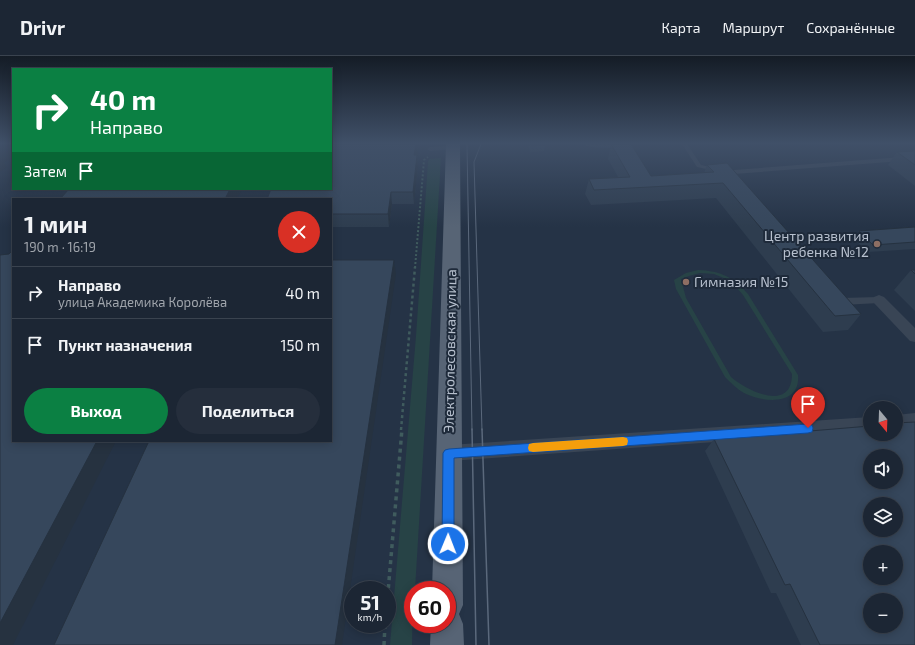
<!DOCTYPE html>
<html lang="ru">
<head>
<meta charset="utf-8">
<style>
  body { margin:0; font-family:"Exo 2",sans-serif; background:#252e3c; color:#f1f3f6; height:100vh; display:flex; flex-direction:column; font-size:15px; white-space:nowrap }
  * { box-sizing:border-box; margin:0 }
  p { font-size:13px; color:#a0a5ac }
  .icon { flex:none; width:22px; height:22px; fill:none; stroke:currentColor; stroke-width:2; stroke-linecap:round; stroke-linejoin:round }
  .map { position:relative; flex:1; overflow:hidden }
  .panel { position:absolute; left:12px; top:142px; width:320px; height:244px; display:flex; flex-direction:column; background:#1c2634; border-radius:0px; box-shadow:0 2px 10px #0003,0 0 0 1px #3a434f }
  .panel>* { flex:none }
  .hud { position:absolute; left:12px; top:12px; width:320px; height:122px; border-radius:0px; box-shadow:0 2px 10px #0003,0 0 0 1px #3a434f; background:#0b8043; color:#fff; overflow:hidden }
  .needle { width:26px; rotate:161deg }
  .fabs { position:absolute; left:863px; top:345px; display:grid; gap:8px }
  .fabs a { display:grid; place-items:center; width:40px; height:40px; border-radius:50%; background:#1c2634; box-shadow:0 2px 10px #0003,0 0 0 1px #3a434f; font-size:20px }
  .speed { position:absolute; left:344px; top:525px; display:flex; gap:8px; font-size:20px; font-weight:700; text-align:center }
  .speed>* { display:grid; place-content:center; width:52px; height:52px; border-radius:50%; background:#1c2634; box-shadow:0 2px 10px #0003,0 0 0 1px #3a434f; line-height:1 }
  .speed small { font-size:10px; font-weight:400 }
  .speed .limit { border:6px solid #d22; background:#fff; color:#111 }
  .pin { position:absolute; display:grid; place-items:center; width:34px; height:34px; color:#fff; margin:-41px -17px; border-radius:50% 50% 50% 0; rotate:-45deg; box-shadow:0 0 4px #0007 }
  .pin .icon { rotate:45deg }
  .me { position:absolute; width:44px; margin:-22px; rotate:1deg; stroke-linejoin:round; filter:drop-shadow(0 0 3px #0008) }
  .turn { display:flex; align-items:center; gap:14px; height:84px; padding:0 12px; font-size:18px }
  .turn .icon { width:52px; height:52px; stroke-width:2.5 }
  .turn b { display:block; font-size:28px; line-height:34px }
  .then { display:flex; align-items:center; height:38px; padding:0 12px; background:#0003; gap:8px; font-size:15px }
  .round { display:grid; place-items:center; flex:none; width:42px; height:42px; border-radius:21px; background:#252e3c }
  .headline { display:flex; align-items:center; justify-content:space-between; height:68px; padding:0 12px }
  h1 { font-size:24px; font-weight:700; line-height:30px }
  .primary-button { display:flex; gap:8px; margin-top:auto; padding:8px 12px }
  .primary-button a { flex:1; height:46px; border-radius:24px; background:#0b8043; color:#fff; font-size:16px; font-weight:700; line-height:46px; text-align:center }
  .primary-button a+a { background:#252e3c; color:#f1f3f6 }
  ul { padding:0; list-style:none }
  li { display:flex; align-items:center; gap:12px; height:52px; padding:0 12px; border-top:1px solid #3a434f }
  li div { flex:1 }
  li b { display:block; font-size:15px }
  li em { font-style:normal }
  header { display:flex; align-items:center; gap:24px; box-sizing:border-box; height:56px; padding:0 20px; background:#1c2634; border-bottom:1px solid #3a434f }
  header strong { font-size:19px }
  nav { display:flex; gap:22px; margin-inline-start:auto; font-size:14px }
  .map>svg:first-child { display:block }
  .green { fill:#274346; fill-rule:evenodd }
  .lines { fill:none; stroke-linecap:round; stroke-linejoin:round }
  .path-far2 { stroke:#405c5e; stroke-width:2; stroke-dasharray:2 2; stroke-linecap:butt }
  .path-far1 { stroke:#405c5e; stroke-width:2.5; stroke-dasharray:3 3; stroke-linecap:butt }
  .path { stroke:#405c5e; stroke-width:3.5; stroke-dasharray:4 4; stroke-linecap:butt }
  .service { fill:#394555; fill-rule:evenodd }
  .minor { fill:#394555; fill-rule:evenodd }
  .primary { fill:#576475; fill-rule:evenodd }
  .tram-far1 { stroke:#5b697c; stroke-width:1 }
  .tram { stroke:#5b697c; stroke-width:1.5 }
  .wall { fill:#2e3d4f }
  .shaded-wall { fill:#263240 }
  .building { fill:#36475c; stroke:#263240; fill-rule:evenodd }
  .route { fill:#1a73e8; stroke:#114b97 }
  .slow { fill:#f59e0b }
  .education-dot { fill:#8d6e63; stroke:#1e2a3a; stroke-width:1.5 }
  .labels { text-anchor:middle; stroke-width:4; stroke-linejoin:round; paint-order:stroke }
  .poi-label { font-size:14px; fill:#b7c0ce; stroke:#1e2a3a; text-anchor:end }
  .street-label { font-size:14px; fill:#b7c0ce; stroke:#1e2a3a }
</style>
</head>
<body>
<header>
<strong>Drivr</strong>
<nav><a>Карта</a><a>Маршрут</a><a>Сохранённые</a></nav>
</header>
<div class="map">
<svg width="915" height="589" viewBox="0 0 915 589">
  <rect width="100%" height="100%" fill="#253346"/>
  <g class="green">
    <polygon points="441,102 415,534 413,534 412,589 390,589 416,280 428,106 429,103"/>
    <path d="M698,214c23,1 35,7 50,24l50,81c3,31 -35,28 -54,18 -7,-4 -13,-10 -19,-16l-49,-88 -2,-9 12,-7zM700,217l14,1 12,5 10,8 7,8 49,79c0,39 -45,17 -61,3l-45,-79 -5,-19 8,-3z"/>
  </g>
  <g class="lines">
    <polyline class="path-far2" points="415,212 424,104 428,101"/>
    <polyline class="path-far1" points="401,374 415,211"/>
    <g class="path">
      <polyline points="387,548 402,373"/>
      <polyline points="384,589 385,568"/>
    </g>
    <g class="service">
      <polygon points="682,88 687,88 701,109 719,113 716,115 697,111"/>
      <polygon points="453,90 455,91 455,93 430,95 427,93 430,91"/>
      <polygon points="915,100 915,104 734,118 731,116 734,114"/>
      <polygon points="879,241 883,244 879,247 842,249 837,245 841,242"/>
    </g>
    <g class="minor">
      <path d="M584,88h41c-5,5 -36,5 -41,0z"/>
      <polygon points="879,239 884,241 915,272 915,286 910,285 874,247 872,244 874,241"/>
      <polygon points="915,357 915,371 896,373 896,359"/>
      <polygon points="870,361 870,375 449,405 443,403 440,397 443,391 449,389"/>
    </g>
    <polygon class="primary" points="446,88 460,88 463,549 459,558 463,568 464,589 430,589 431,568 447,568 447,534 432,534"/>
    <g class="tram-far1">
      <polyline points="467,88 472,374"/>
      <polyline points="481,88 474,106 482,374"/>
    </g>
    <g class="tram">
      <polyline points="472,373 476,589"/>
      <polyline points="482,373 489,589"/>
    </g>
  </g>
  <g class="wall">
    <polygon points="528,88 545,88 544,95 530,96"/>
    <polygon points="611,88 651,120 704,117 707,109 861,258 848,274 823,276 716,142 591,149 585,138 589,123 618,121 608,103"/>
    <polygon points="915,95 915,130 888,109 897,96"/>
    <polygon points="418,97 417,101 418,111 414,148 392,148 389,171 331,171 331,143"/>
    <polygon points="915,171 915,193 868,196 854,183 859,175"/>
    <polygon points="911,214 915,214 915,255 894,234"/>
    <polygon points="714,383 915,589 801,589 776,537 771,537 705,395"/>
  </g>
  <g class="shaded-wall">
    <polygon points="2,88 13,88 13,100 4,107 7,111 0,116 0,90"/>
    <polygon points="416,88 417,88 418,97 417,101 418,111 414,148 413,136 414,99"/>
    <polygon points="230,133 242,133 237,143 225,143"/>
    <polygon points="391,136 392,148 389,171 388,158"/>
    <polygon points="394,204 396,218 342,589 335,589"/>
    <polygon points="97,385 116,385 13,589 0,589 0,567"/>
  </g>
  <g class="building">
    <polygon points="331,88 416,88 414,99 417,99 413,136 391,136 388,158 331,158 331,143 267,143 271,133 331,133"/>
    <polygon points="530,88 545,88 545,89 531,90"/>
    <polygon points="611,88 631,88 651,120 714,116 707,109 727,107 861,258 835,260 723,127 594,134 589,123 630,121"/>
    <polygon points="915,95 915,109 897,96"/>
    <polygon points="69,133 230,133 225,143 60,143"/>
    <polygon points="915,171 915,186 873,189 859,175"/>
    <polygon points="13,194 13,385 97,385 0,567 0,199 9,198"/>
    <polygon points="331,204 394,204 335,589 54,589 149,385 331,385"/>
    <polygon points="911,214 915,214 915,218"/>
    <path d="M915,366v223h-95l-30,-61 -5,1 -71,-146 156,-13v8h26v-11zM870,400h26v26h-26zM870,448h26v26h-26zM870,496h26v26h-26zM870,544h26v26h-26z"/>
  </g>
  <linearGradient id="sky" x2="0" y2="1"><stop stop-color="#141c26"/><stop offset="0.51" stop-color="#405068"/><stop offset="1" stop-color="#405068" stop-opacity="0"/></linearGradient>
  <rect width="915" height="171" fill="url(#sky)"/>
  <polygon class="route" points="808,368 812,369 813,372 812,376 808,377 454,402 454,488 452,493 448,494 443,493 442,488 443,397 445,394 449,393"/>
  <polygon class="slow" points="623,381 627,382 628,385 627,389 623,390 533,396 529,395 528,392 529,388 533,387"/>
  <g class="education-dot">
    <circle cx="877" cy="188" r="4"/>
    <circle cx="686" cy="226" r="4"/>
  </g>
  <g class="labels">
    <g class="poi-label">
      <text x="869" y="185">Центр развития<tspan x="869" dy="16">ребенка №12</tspan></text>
      <text x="694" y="231" text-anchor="start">Гимназия №15</text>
    </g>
    <g class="street-label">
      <text transform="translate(450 295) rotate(-89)" y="5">Электролесовская улица</text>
    </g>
  </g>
</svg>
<div class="fabs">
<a><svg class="needle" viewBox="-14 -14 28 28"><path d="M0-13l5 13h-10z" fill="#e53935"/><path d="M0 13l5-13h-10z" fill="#a0a5ac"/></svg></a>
<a><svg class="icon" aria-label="sound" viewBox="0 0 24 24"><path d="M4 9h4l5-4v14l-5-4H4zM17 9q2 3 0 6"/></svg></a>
<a><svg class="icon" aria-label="layers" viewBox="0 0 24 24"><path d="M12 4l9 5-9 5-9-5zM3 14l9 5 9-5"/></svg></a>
<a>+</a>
<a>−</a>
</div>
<div class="speed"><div>51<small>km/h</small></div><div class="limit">60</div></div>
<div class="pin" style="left:808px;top:372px;background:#d93025"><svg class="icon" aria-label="arrive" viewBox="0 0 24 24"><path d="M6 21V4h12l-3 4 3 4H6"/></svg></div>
<svg class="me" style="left:448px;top:488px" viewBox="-20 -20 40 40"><circle r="17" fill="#1a73e8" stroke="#fff" stroke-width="3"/><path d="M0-11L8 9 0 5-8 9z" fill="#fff"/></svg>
<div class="hud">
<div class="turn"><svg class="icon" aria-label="right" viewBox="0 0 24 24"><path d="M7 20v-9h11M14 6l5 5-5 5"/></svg><div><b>40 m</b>Направо</div></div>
<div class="then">Затем<svg class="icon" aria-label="arrive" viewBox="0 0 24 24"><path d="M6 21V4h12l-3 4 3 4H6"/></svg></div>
</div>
<section class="panel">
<div class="headline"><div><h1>1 мин</h1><p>190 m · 16:19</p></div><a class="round" style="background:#d93025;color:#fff"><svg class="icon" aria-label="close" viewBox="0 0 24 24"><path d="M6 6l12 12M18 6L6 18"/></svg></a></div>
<ul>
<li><svg class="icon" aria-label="right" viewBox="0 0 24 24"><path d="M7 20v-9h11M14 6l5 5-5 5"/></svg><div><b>Направо</b><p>улица Академика Королёва</p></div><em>40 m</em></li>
<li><svg class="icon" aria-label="arrive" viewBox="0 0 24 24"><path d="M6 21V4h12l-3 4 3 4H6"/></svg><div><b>Пункт назначения</b></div><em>150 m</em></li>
</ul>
<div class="primary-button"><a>Выход</a><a>Поделиться</a></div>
</section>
</div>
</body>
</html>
